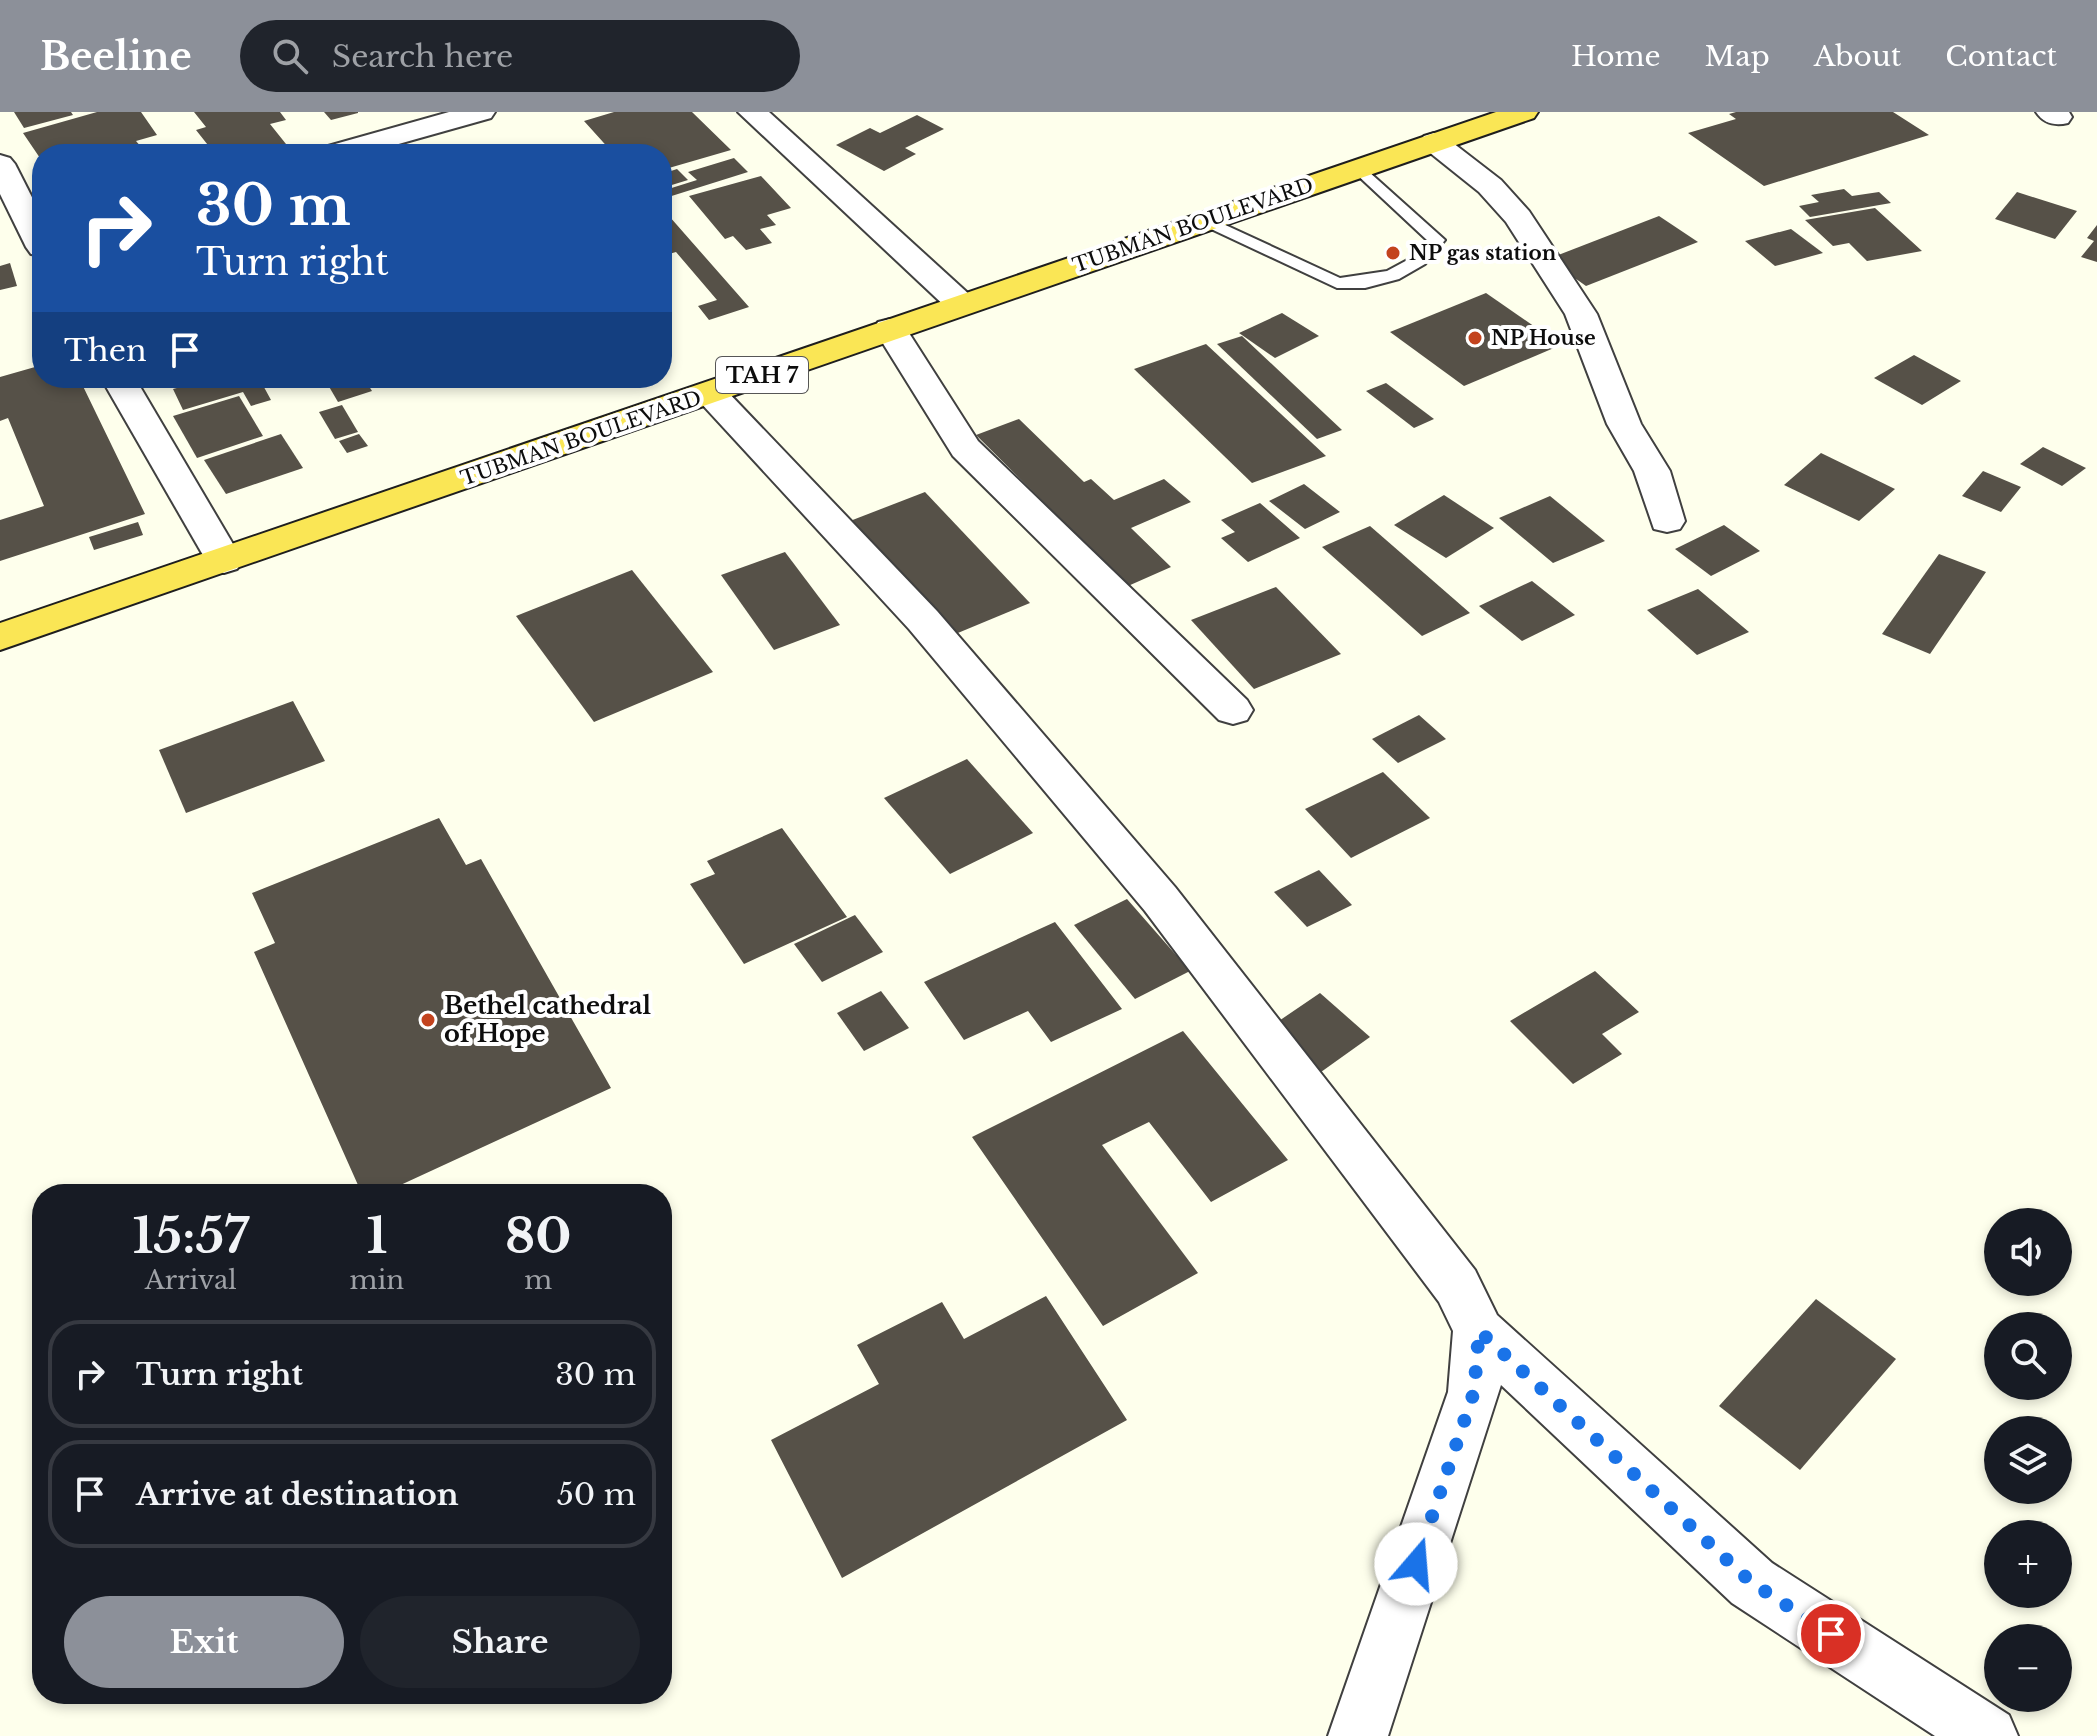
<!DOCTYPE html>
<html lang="en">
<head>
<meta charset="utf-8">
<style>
  body { margin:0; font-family:"Libre Baskerville",serif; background:#20242c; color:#f1f3f6; height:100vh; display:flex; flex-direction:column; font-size:30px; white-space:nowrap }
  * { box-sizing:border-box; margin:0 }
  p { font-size:26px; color:#9ea1a6 }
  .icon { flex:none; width:44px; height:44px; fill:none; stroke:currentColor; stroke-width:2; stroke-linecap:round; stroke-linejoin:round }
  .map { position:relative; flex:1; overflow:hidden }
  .details { position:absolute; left:32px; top:1072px; width:640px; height:520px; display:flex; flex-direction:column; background:#171b24; border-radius:32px; box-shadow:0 4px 12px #0003 }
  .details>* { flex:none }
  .guide { position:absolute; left:32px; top:32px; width:640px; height:244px; border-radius:32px; box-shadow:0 4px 12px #0003; background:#1a4fa0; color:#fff; overflow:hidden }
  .tools { position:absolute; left:1984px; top:1096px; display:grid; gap:16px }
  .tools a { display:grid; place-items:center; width:88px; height:88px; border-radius:50%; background:#171b24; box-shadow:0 4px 12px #0003; font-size:40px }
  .pin { position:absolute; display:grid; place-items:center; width:68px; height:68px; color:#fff; margin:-34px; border:4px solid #fff; border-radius:50%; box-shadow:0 2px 8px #0007 }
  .me { position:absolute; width:88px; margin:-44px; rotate:18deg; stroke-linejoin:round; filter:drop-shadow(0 0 6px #0008) }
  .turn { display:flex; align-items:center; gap:28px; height:168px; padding:0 32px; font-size:36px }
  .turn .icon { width:104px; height:104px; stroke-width:2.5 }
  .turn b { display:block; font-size:56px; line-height:68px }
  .then { display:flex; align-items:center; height:76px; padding:0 32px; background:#0003; gap:16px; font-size:30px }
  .eta { display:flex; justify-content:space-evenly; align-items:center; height:136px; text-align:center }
  .eta b { font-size:48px; font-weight:700; line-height:56px }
  .button { display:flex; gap:16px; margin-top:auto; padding:16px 32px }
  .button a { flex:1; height:92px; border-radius:48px; background:#8c9099; color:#fff; font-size:32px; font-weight:700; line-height:92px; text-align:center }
  .button a+a { background:#20242c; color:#f1f3f6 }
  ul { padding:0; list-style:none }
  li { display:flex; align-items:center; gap:24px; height:108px; margin:0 16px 12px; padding:0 16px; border:4px solid #363941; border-radius:32px }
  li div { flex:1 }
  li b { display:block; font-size:30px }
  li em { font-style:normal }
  header { display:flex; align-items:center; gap:48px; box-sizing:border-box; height:112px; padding:0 40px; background:#8c9099; color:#fff }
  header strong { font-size:38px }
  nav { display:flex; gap:44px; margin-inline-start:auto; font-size:28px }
  .search { width:560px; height:72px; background:#20242c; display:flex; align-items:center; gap:20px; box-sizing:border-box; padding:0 28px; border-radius:44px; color:#9ea1a6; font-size:30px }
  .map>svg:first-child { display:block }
  .building { fill:#565148 }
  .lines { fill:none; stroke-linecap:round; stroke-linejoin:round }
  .service-casing { stroke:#404040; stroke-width:4 }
  .minor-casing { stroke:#404040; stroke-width:4 }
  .trunk-casing { stroke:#1e1e1e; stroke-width:4 }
  .service { fill:#fff; fill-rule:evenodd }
  .minor { fill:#fff; fill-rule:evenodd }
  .trunk { fill:#fae655; fill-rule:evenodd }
  .route { stroke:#1a73e8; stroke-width:14; stroke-dasharray:0 25.2 }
  .poi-dot { fill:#c3431e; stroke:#fff; stroke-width:3 }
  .labels { text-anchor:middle; stroke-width:8; stroke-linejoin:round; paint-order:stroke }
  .far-street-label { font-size:20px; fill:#0d0d0d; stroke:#fff }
  .far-poi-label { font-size:20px; font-weight:bold; fill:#0d0d0d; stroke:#fff; text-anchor:start }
  .shield { fill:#fff; stroke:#565656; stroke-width:2 }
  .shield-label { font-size:22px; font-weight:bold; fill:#0d0d0d }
  .poi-label { font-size:24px; font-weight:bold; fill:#0d0d0d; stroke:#fff; text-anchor:start }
</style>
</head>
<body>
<header>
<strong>Beeline</strong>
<div class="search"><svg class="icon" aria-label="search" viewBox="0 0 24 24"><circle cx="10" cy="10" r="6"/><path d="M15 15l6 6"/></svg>Search here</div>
<nav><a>Home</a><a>Map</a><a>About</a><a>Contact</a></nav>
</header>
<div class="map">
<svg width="2097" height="1624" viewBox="0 0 2097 1624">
  <rect width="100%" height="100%" fill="#feffec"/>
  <g class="building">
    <polygon points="14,0 71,0 73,3 24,16"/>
    <polygon points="97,0 141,0 157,23 136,29 142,36 121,42 42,42 42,49 23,21"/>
    <polygon points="194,0 280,0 286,8 270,12 286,32 253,42 248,35 215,42 196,18 206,15"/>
    <polygon points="324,0 358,0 358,1 331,8"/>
    <polygon points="614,0 692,0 731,38 662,58 662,42 612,40 584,9"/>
    <polygon points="1736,0 1893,0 1929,23 1764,74 1688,21 1736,7 1729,2"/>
    <polygon points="917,3 944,17 905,36 916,42 884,59 836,33 870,16 880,21"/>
    <polygon points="413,32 419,41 432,37 435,42 380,42"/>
    <polygon points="734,46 748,60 662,87 662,79 697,68 688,60"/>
    <polygon points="677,57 688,68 662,76 662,62"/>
    <polygon points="761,64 791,96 767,103 776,113 760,117 772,131 746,138 733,124 725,127 689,84"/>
    <polygon points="1844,77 1852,84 1879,80 1891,91 1810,105 1799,94 1819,90 1811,83"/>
    <polygon points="2017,80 2077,99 2055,127 1995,107"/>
    <polygon points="662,96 749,195 709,208 698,194 717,188 676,140 662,144"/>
    <polygon points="1875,96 1922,139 1867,149 1849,131 1833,134 1805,108"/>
    <polygon points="1659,104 1698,130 1586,174 1548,147"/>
    <polygon points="2097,113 2097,150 2081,145 2094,129 2087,126"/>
    <polygon points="1791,117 1823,141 1775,154 1745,129"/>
    <polygon points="10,151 17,174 0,178 0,154"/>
    <polygon points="1486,181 1561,233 1464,274 1390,220"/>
    <polygon points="1282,201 1319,224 1275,246 1239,221"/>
    <polygon points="1242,224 1342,318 1317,327 1217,232"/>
    <polygon points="1206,232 1326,344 1252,371 1134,257"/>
    <polygon points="1914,243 1961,269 1922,293 1874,266"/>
    <polygon points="42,253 42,266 79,266 145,402 0,449 0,408 44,394 8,306 0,309 0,265"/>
    <polygon points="188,266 259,266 271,288 251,294 243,280 183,298 173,277 192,272"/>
    <polygon points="324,266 364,266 372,279 338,290"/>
    <polygon points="1386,271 1434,307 1414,316 1366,279"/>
    <polygon points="239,284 263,324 197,346 173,304"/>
    <polygon points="342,293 358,320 335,327 319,300"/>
    <polygon points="1019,307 1084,370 1091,367 1114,388 1164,367 1191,390 1131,416 1171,455 1128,474 976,323"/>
    <polygon points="281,322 303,356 226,382 204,348"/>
    <polygon points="359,322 368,334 347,341 339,329"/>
    <polygon points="2043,335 2086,356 2062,374 2020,352"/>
    <polygon points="1821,341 1895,377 1859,409 1784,373"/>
    <polygon points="1983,359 2021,375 2001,400 1962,384"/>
    <polygon points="1304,372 1340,400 1305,417 1269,389"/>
    <polygon points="925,380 1030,491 953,523 850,409"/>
    <polygon points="1444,383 1494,416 1446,446 1394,413"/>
    <polygon points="1550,384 1605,429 1553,451 1499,406"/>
    <polygon points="1260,391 1300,426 1248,450 1221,426 1235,420 1221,408"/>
    <polygon points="138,410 143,423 94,438 89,425"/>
    <polygon points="1724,413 1760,439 1711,464 1675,437"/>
    <polygon points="1370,414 1470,501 1422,524 1322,435"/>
    <polygon points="785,440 840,513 774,538 721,463"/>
    <polygon points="1939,442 1986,460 1930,542 1882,522"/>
    <polygon points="632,458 713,560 594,610 516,504"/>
    <polygon points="1532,469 1575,503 1522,529 1479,494"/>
    <polygon points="1276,475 1341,542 1254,577 1191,508"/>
    <polygon points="1698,477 1749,520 1697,543 1647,498"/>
    <polygon points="293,589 325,649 186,701 159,638"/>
    <polygon points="1419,603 1446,627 1398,651 1372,627"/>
    <polygon points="967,647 1033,721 950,762 884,686"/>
    <polygon points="1383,660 1430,706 1351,746 1305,697"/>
    <polygon points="439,706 466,753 481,747 611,976 381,1082 362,1082 254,840 275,831 252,781"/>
    <polygon points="782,716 847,805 744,852 690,772 715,762 707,749"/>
    <polygon points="1319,758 1352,793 1307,815 1274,780"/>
    <polygon points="1127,787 1190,859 1135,887 1074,813"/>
    <polygon points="855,803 883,840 822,870 794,832"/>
    <polygon points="1055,810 1122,897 1051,930 1028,899 964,928 924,870"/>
    <polygon points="1595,859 1639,900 1602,922 1622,942 1573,972 1510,909"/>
    <polygon points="881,879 909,916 864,939 837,901"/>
    <polygon points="1320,881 1370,925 1321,960 1270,915"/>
    <polygon points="1183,919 1288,1048 1211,1090 1149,1010 1102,1033 1198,1161 1103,1214 972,1025"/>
    <polygon points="1046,1184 1127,1308 842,1466 771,1328 879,1272 857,1233 942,1190 964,1227"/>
    <polygon points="1816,1187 1896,1247 1800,1358 1719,1294"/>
  </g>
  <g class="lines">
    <defs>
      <polygon id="service" points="1359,51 1445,128 1425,152 1399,167 1365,176 1337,176 1194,109 1202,104 1208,105 1340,166 1387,159 1413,145 1428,129 1353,59 1353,53"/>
      <g id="minor">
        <polygon points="449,0 495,0 491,6 363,42 316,42 321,36"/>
        <polygon points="738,0 769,0 971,184 976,191 971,198 960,201 949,198"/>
        <path d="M2036,0h33l3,5 -4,6c-13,3 -24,1 -32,-11z"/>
        <polygon points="1434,21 1444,24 1501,68 1529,99 1597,202 1641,312 1670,359 1685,409 1680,417 1667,420 1654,417 1634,359 1607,312 1565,202 1506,110 1479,80 1424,36 1419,30 1424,24"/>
        <polygon points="0,43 10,46 15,52 42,105 42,144 31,142 26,135 0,82"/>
        <polygon points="890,207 902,210 978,329 1247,588 1253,598 1247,608 1233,612 1219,608 953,344 874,217 878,210"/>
        <polygon points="101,266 135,266 243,449 237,457 224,461 211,457"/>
        <polygon points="711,272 723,275 937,499 1175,775 1475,1158 1497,1203 1772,1451 2009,1603 2018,1624 1935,1624 1732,1491 1501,1273 1388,1624 1328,1624 1448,1280 1453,1219 1439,1190 1145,799 909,517 699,289 694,282 699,275"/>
      </g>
      <polygon id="trunk" points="1496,0 1538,0 1534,6 0,538 0,511"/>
    </defs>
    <use href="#service" class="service-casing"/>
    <use href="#minor" class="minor-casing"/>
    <use href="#trunk" class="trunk-casing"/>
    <use href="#service" class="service"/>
    <use href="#minor" class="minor"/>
    <use href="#trunk" class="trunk"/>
  </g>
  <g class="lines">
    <polyline class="route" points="1416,1452 1474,1280 1479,1219 1752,1471 1831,1522"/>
  </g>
  <g class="poi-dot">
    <circle cx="1393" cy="141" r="8"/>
    <circle cx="1475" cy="226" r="8"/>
    <circle cx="428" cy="908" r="8"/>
  </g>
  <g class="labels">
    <g class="far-street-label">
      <text transform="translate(1193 113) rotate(-19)" y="7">TUBMAN BOULEVARD</text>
      <text transform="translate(581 326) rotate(-19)" y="7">TUBMAN BOULEVARD</text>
    </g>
    <g class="far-poi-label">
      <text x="1409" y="148">NP gas station</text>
      <text x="1491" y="233">NP House</text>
    </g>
    <rect class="shield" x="716" y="245" width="92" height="36" rx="6"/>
    <g class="shield-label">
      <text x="762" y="271">TAH 7</text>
    </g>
    <g class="poi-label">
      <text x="444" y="902">Bethel cathedral<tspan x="444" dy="28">of Hope</tspan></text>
    </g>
  </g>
</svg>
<div class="tools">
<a><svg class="icon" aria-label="sound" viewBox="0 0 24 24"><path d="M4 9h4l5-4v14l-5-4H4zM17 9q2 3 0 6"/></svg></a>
<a><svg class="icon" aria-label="search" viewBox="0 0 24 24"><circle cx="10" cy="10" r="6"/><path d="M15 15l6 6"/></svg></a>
<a><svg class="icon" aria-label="layers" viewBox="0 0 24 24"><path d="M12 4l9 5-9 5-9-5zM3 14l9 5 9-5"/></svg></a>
<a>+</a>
<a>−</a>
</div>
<div class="pin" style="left:1831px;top:1522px;background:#d93025"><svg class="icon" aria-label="arrive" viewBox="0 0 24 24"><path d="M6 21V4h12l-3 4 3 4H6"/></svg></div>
<svg class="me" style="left:1416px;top:1452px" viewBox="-20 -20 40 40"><circle r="19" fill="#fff"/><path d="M0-13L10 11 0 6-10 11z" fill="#1a73e8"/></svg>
<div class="guide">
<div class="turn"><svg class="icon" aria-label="right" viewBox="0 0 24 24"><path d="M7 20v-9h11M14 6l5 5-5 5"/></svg><div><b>30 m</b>Turn right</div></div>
<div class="then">Then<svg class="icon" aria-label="arrive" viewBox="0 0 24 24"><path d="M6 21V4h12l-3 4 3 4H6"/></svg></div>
</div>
<section class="details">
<div class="eta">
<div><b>15:57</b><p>Arrival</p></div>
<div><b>1</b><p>min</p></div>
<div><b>80</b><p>m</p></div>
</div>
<ul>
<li><svg class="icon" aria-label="right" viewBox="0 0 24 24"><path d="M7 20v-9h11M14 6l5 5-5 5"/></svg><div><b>Turn right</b></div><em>30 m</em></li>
<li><svg class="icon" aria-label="arrive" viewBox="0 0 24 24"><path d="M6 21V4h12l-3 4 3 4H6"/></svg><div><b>Arrive at destination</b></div><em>50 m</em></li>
</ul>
<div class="button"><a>Exit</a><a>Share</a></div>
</section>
</div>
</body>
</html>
